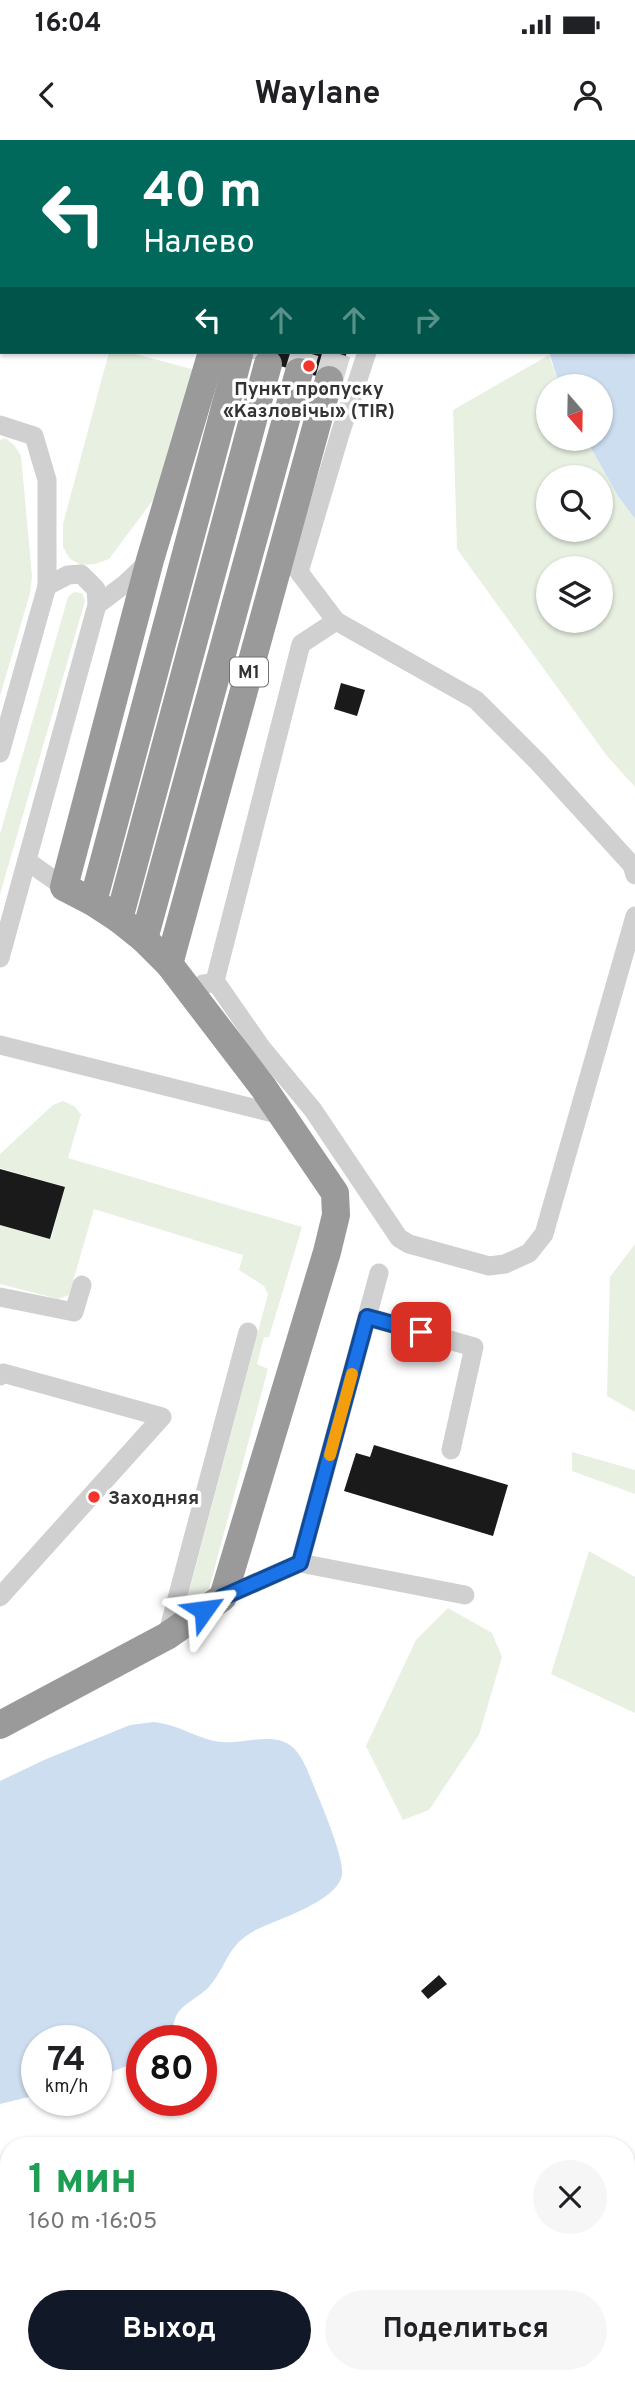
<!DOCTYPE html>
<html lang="ru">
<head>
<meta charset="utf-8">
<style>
  body { margin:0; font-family:Overpass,sans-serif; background:#f6f6f6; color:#202124; height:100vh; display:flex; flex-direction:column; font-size:26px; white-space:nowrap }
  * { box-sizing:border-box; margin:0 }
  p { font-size:23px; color:#757577 }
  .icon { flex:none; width:38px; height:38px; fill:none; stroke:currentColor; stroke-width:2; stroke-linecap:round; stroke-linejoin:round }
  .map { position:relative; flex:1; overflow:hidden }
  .sheet { position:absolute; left:0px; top:1997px; width:635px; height:247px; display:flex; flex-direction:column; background:#fff; border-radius:28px 28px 0 0; box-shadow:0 2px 5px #0004 }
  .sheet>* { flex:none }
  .hud { position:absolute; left:0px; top:0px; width:635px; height:214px; box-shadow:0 2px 5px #0004; background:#00695c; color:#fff; overflow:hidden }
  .needle { width:46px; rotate:160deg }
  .fabs { position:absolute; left:536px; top:234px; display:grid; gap:14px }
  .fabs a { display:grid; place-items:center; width:77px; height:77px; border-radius:50%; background:#fff; box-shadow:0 2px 5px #0004; font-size:35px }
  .speed { position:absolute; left:21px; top:1885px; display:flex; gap:14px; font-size:35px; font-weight:700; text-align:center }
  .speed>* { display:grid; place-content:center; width:91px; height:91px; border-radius:50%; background:#fff; box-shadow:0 2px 5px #0004; line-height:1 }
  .speed small { font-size:18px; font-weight:400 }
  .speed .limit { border:10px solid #d22; background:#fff; color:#111 }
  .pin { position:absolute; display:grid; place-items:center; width:60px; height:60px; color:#fff; margin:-30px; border-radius:14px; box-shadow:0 4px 10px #0006 }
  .me { position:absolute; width:77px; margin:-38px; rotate:59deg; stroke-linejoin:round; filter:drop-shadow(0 0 5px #0008) }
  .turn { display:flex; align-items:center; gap:24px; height:147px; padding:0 28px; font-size:32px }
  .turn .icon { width:91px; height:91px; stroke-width:2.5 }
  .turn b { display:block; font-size:49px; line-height:60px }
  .lanes { display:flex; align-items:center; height:66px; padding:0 28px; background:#0003; justify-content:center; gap:35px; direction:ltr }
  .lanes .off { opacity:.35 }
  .round { display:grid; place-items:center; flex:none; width:74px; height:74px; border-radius:37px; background:#f6f6f6 }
  .overview { display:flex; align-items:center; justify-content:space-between; height:119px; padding:0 28px }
  h1 { font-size:42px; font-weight:700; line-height:52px; color:#1e9e55 }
  .action { display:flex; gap:14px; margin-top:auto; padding:14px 28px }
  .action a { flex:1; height:80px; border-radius:42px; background:#111827; color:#fff; font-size:28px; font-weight:700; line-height:80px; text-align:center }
  .action a+a { background:#f6f6f6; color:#202124 }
  .status { display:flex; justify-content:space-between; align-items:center; height:49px; padding:0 35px; background:#fff; direction:ltr }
  .status svg { height:19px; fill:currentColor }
  header { display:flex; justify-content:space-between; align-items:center; height:91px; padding:0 28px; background:#fff; font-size:32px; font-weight:700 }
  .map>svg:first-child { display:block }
  .green { fill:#e7f0e1; fill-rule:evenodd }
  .water { fill:#cddef0 }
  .building { fill:#1a1a1a }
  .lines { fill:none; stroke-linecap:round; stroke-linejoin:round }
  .highway-tunnel { stroke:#d6d6d6; stroke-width:28; stroke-dasharray:28 14; stroke-linecap:butt }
  .minor { stroke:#d0d0d0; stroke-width:19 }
  .highway { stroke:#9a9a9a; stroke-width:28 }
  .route-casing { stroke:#114b97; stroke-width:18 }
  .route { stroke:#1a73e8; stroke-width:12 }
  .slow { stroke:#f59e0b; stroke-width:12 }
  .poi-dot { fill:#f3352c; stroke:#fff; stroke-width:2.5 }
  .labels { text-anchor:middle; stroke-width:7; stroke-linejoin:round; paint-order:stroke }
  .shield { fill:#fff; stroke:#707070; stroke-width:2 }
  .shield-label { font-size:18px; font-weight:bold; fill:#333 }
  .poi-label { font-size:19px; font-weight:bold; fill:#333; stroke:#fff }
</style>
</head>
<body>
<div class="status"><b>16:04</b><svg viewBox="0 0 49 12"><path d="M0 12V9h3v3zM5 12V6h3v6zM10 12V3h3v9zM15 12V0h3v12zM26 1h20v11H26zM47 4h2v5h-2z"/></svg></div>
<header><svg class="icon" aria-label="back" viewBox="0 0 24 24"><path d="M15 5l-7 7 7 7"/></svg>Waylane<svg class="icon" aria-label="person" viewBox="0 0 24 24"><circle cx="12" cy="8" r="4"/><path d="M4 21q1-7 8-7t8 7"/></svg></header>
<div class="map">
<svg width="635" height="2242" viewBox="0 0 635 2242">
  <rect width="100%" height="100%" fill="#fff"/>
  <g class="green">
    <polygon points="109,212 128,212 199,231 174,318 153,360 109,419 95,424 82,425 70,419 63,407 63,384"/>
    <path d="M549,215l11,32h-12v52h38l32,57 17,23v268l-28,-31 -150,-207 -4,-139zM548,338h52v52h-52zM548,429h52v52h-52z"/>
    <polygon points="5,298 14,305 21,316 32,436 30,453 0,556 0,300"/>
    <polygon points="74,452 82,453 85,461 0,754 0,694 68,457"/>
    <polygon points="63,961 74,966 81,974 68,1018 302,1087 269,1197 264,1197 257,1224 268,1229 209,1449 186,1463 268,1154 264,1146 239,1130 243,1115 94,1069 69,1155 58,1159 0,1144 0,1085 51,1099 65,1047 0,1028 0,1014 53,965"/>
    <polygon points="635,1104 635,1272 607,1256 610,1137"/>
    <polygon points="572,1312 635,1330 635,1354 572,1331"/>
    <polygon points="589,1411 635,1437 635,1573 551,1534"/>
    <polygon points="448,1468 492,1493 502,1517 479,1595 429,1670 403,1680 366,1606 416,1500"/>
  </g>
  <g class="water">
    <polygon points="507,0 635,0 635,379 618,356 586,299 600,299 600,247 560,247 549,212 634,212 634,2 507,2"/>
    <path d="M154,1582c27,3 44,18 68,20 20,2 41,-7 60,-1 14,5 19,16 25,28 8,21 38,87 35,106 -5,27 -65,44 -88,56 -28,15 -27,36 -46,57 -9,9 -26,16 -32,28 -3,7 -3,17 -8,24h-26v20l-46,18v-38h-59v55l-37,9v-323l44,-21 86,-35z"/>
  </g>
  <g class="building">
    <polygon points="230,212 347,212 338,242"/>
    <polygon points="341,543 365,550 357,576 334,569"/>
    <polygon points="0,1029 65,1047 50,1099 0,1085"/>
    <polygon points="374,1305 508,1345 493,1396 344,1351 356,1313 370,1317"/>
    <polygon points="439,1835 447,1844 428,1859 421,1851"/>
  </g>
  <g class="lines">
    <g class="highway-tunnel">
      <polyline points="0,123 2,118"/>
      <polyline points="254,219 256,212"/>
      <polyline points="299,232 305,212"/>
      <polyline points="329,240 337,212"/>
    </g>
    <g class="minor">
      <polyline points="367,212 340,294 299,432 336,481 476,560 538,622 632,725 635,735"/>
      <polyline points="0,285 34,296 47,340 47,446 0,613"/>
      <polyline points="97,465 125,444 149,421"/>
      <polyline points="27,721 64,747"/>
      <polyline points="0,818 97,465 96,449 81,434 68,435 47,446"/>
      <polyline points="215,841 261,907 313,970 399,1098 409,1104 489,1126 505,1124 529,1113 544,1094 635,776"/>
      <polyline points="203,844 212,843 215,841 301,504 336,481"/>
      <polyline points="0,905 281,975 287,974"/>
      <polyline points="379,1133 367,1177 474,1207 451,1310"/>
      <polyline points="0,1157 74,1172 82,1145"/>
      <polyline points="0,1236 3,1233 162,1277 0,1457"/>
      <polyline points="300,1423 465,1455"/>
      <polyline points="223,1457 300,1423 367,1177"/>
      <polyline points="167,1496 248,1192"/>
    </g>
    <g class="highway">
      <polyline points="343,0 343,2"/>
      <polyline points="39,2 40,0"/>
      <polyline points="68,2 69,0"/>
      <polyline points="116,2 117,0"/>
      <polyline points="153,2 153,0"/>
      <polyline points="289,2 290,0"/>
      <polyline points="320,2 321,0"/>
      <polyline points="0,159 2,156"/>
      <polyline points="0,186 2,183"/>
      <polyline points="93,762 239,215"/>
      <polyline points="119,779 268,224"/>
      <polyline points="144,799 299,232"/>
      <polyline points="169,824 329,240"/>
      <polyline points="0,1585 167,1496 223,1457 327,1112 336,1075 335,1053 263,947 169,824 144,799 119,779 93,762 64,747 150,420 212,212"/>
    </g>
  </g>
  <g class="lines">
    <defs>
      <polyline id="route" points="204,1470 223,1457 300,1423 367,1177 421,1192"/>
    </defs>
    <use href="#route" class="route-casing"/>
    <use href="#route" class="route"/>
    <polyline class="slow" points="330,1315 352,1234"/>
  </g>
  <g class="poi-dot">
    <circle cx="309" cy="226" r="7"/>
    <circle cx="94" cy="1357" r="7"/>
  </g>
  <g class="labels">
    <rect class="shield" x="230" y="517.5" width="38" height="29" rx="5"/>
    <g class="shield-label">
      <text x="249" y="538">М1</text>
    </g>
    <g class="poi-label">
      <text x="309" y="255">Пункт пропуску<tspan x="309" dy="22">«Казловічы» (TIR)</tspan></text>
      <text x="108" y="1364" text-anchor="start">Заходняя</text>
    </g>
  </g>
</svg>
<div class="fabs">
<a><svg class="needle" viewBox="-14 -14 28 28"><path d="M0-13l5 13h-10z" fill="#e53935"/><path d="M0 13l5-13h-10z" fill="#757577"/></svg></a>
<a><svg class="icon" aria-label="search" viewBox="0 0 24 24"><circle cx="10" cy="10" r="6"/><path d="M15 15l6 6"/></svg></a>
<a><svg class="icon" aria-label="layers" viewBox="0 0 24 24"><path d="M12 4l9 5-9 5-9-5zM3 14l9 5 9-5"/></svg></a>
</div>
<div class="speed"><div>74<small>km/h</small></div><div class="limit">80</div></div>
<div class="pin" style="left:421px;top:1192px;background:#d93025"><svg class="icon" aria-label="arrive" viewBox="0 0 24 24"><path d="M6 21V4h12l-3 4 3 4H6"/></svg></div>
<svg class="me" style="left:204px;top:1470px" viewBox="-20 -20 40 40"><path d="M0-17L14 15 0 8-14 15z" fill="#1a73e8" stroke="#fff" stroke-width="4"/></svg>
<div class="hud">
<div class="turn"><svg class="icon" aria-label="left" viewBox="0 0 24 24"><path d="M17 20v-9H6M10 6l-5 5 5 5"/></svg><div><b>40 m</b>Налево</div></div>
<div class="lanes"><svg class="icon" aria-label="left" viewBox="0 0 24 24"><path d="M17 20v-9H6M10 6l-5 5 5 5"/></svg><svg class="icon off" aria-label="ahead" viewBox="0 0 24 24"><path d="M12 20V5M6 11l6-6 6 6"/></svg><svg class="icon off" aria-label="ahead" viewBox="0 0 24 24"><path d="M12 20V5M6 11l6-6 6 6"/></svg><svg class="icon off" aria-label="right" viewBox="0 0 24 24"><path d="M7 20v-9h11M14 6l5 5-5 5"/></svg></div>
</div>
<section class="sheet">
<div class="overview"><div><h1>1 мин</h1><p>160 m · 16:05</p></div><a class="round"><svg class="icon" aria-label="close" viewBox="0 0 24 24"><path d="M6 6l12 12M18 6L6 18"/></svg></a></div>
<div class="action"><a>Выход</a><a>Поделиться</a></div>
</section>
</div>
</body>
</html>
